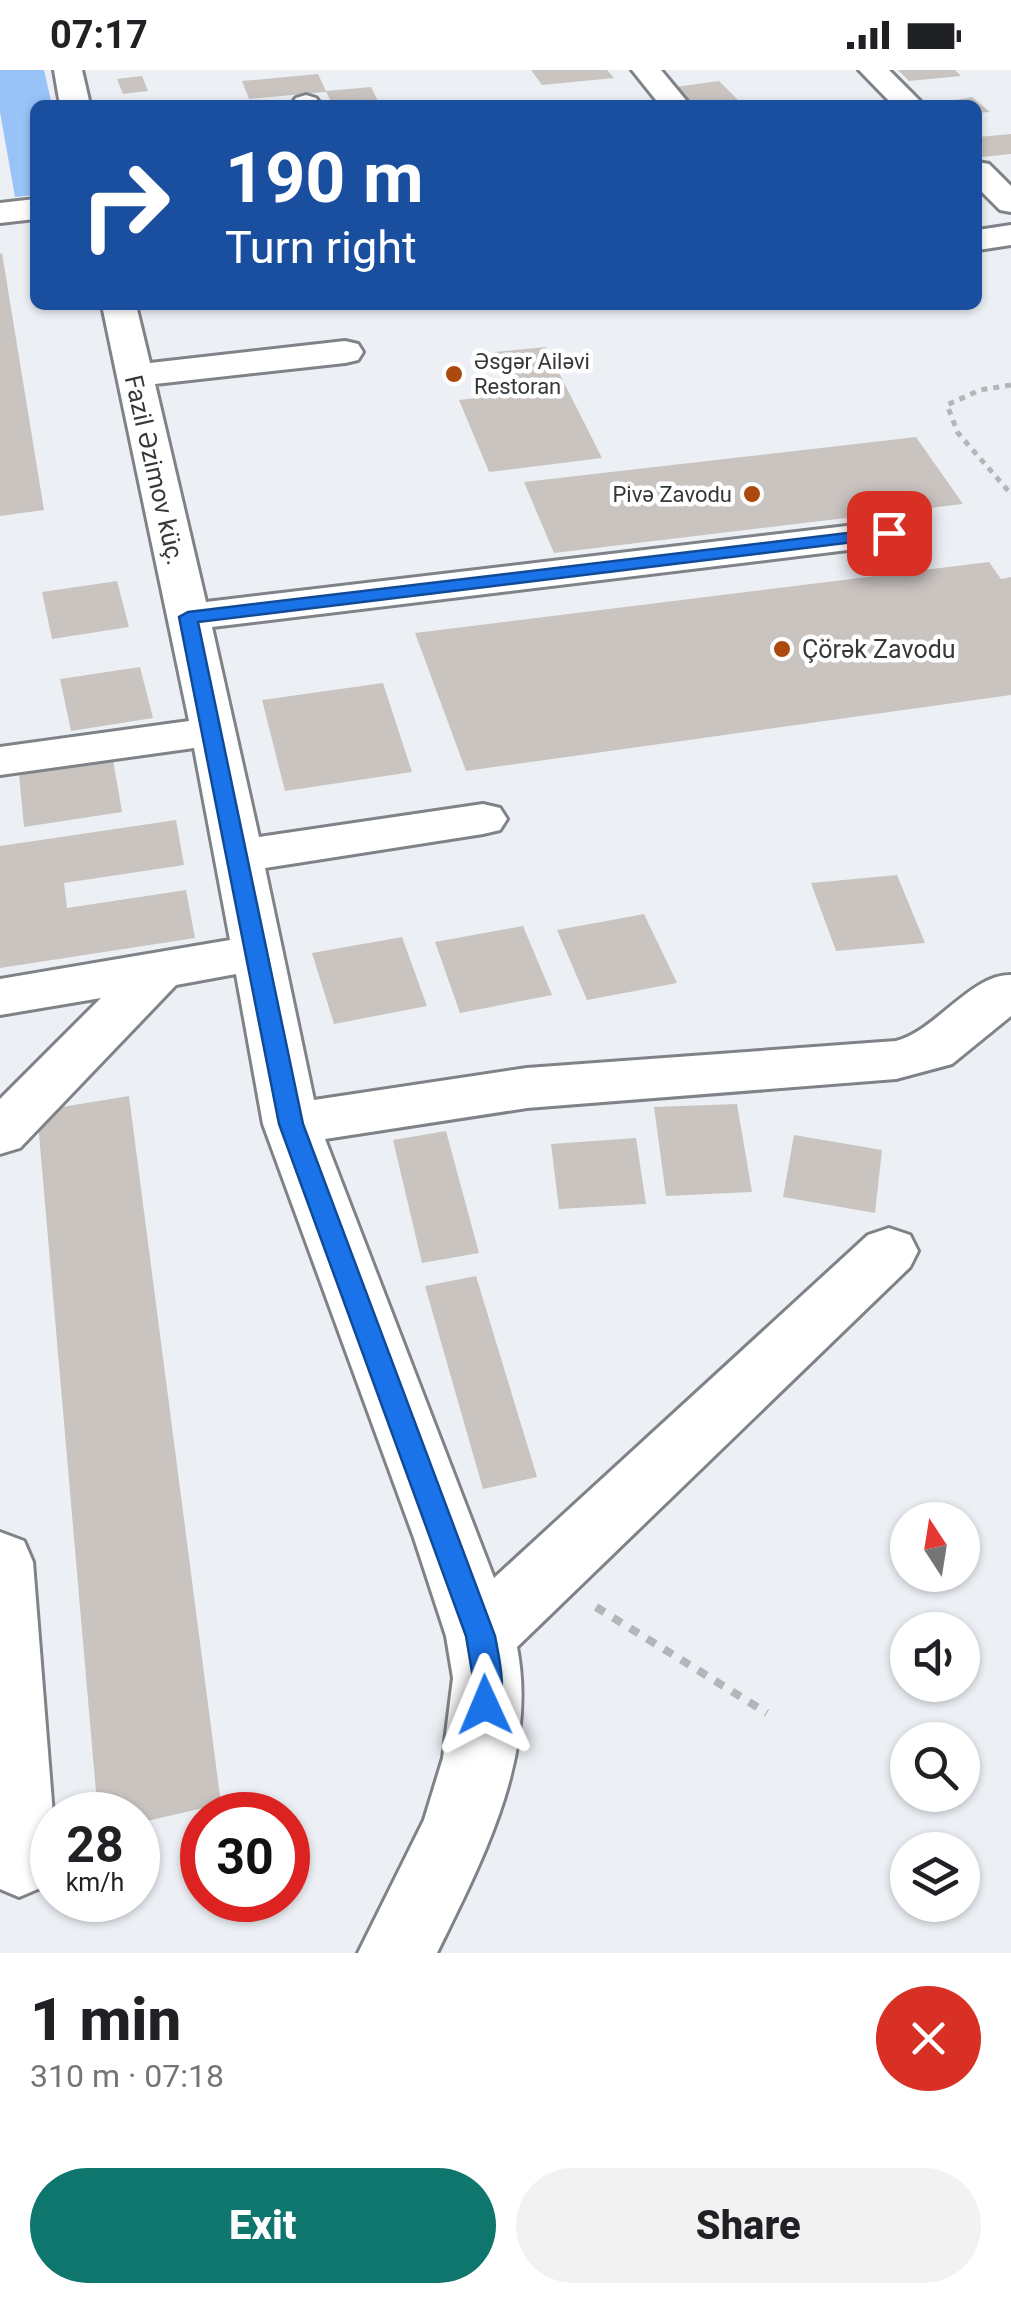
<!DOCTYPE html>
<html lang="en">
<head>
<meta charset="utf-8">
<style>
  body { margin:0; font-family:Roboto,sans-serif; background:#f2f2f2; color:#202124; height:100vh; display:flex; flex-direction:column; font-size:38px; white-space:nowrap }
  * { box-sizing:border-box; margin:0 }
  p { font-size:32px; color:#757577 }
  .icon { flex:none; width:55px; height:55px; fill:none; stroke:currentColor; stroke-width:2; stroke-linecap:round; stroke-linejoin:round }
  .map { position:relative; height:1883px; overflow:hidden }
  .sheet { display:flex; flex-direction:column; background:#fff; flex:1 }
  .sheet>* { flex:none }
  .banner { position:absolute; left:30px; top:30px; width:952px; height:210px; border-radius:15px; box-shadow:0 2px 8px #0004; background:#1a4fa0; color:#fff; overflow:hidden }
  .needle { width:65px; rotate:348deg }
  .fabs { position:absolute; left:890px; top:1432px; display:grid; gap:20px }
  .fabs a { display:grid; place-items:center; width:90px; height:90px; border-radius:50%; background:#fff; box-shadow:0 2px 8px #0004; font-size:50px }
  .speed { position:absolute; left:30px; top:1722px; display:flex; gap:20px; font-size:50px; font-weight:700; text-align:center }
  .speed>* { display:grid; place-content:center; width:130px; height:130px; border-radius:50%; background:#fff; box-shadow:0 2px 8px #0004; line-height:1 }
  .speed small { font-size:25px; font-weight:400 }
  .speed .limit { border:15px solid #d22; background:#fff; color:#111 }
  .pin { position:absolute; display:grid; place-items:center; width:85px; height:85px; color:#fff; margin:-42px; border-radius:20px; box-shadow:0 5px 15px #0006 }
  .me { position:absolute; width:110px; margin:-55px; rotate:359deg; stroke-linejoin:round; filter:drop-shadow(0 0 8px #0008) }
  .turn { display:flex; align-items:center; gap:35px; height:210px; padding:0 30px; font-size:45px }
  .turn .icon { width:130px; height:130px; stroke-width:2.5 }
  .turn b { display:block; font-size:70px; line-height:85px }
  .round { display:grid; place-items:center; flex:none; width:105px; height:105px; border-radius:52px; background:#f2f2f2 }
  .summary { display:flex; align-items:center; justify-content:space-between; height:170px; padding:0 30px }
  h1 { font-size:60px; font-weight:800; line-height:75px }
  .button { display:flex; gap:20px; margin-top:auto; padding:20px 30px }
  .button a { flex:1; height:115px; border-radius:60px; background:#0f766e; color:#fff; font-size:40px; font-weight:800; line-height:115px; text-align:center }
  .button a+a { background:#f2f2f2; color:#202124 }
  .status { display:flex; justify-content:space-between; align-items:center; height:70px; padding:0 50px; background:#fff; direction:ltr }
  .status svg { height:28px; fill:currentColor }
  .map>svg:first-child { display:block }
  .green { fill:#99c3f8 }
  .building { fill:#cac4c1 }
  .lines { fill:none; stroke-linecap:round; stroke-linejoin:round }
  .minor-casing { stroke:#7f8387; stroke-width:6 }
  .path-far1 { stroke:#b2b5b9; stroke-width:5; stroke-dasharray:6 6; stroke-linecap:butt }
  .path { stroke:#b2b5b9; stroke-width:8; stroke-dasharray:10 10; stroke-linecap:butt }
  .minor { fill:#fff; fill-rule:evenodd }
  .route { fill:#1a73e8; stroke:#114b97; stroke-width:2.5 }
  .poi-dot { fill:#ab490e; stroke:#fff; stroke-width:4 }
  .labels { text-anchor:middle; stroke-width:9; stroke-linejoin:round; paint-order:stroke }
  .far-poi-label { font-size:22px; fill:#363739; stroke:#fff; text-anchor:start }
  .street-label { font-size:25px; fill:#363739; stroke:#fff }
  .poi-label { font-size:25px; fill:#363739; stroke:#fff; text-anchor:start }
</style>
</head>
<body>
<div class="status"><b>07:17</b><svg viewBox="0 0 49 12"><path d="M0 12V9h3v3zM5 12V6h3v6zM10 12V3h3v9zM15 12V0h3v12zM26 1h20v11H26zM47 4h2v5h-2z"/></svg></div>
<div class="map">
<svg width="1011" height="1883" viewBox="0 0 1011 1883">
  <rect width="100%" height="100%" fill="#ecf0f5"/>
  <polygon class="green" points="0,0 44,0 52,35 35,35 35,125 15,127 0,42"/>
  <g class="building">
    <polygon points="531,0 607,0 614,8 542,15"/>
    <polygon points="898,0 955,0 961,6 909,11"/>
    <polygon points="318,4 326,21 371,17 380,35 333,35 326,22 249,29 242,11"/>
    <polygon points="142,6 148,21 123,24 117,9"/>
    <polygon points="719,11 740,32 692,35 675,17"/>
    <polygon points="972,27 990,42 978,43 978,35 928,35"/>
    <polygon points="1011,64 1011,84 982,87 978,82 978,67"/>
    <polygon points="2,183 44,440 0,446 0,184"/>
    <polygon points="546,277 602,388 489,402 459,330 513,324 494,282"/>
    <polygon points="916,367 963,434 554,483 524,412"/>
    <polygon points="989,492 1001,509 1011,507 1011,625 466,701 415,563"/>
    <polygon points="117,511 129,557 52,569 42,522"/>
    <polygon points="140,597 153,648 71,661 60,609"/>
    <polygon points="383,613 412,702 285,721 262,630"/>
    <polygon points="113,690 122,742 24,757 19,704"/>
    <polygon points="176,750 184,795 64,813 67,838 186,820 195,868 0,898 0,776"/>
    <polygon points="897,805 925,873 836,881 811,813"/>
    <polygon points="644,844 677,913 587,930 557,860"/>
    <polygon points="523,856 552,925 460,943 435,872"/>
    <polygon points="402,867 427,936 334,954 312,883"/>
    <polygon points="129,1026 221,1734 138,1753 138,1745 98,1745 37,1041"/>
    <polygon points="737,1034 752,1122 666,1126 654,1037"/>
    <polygon points="446,1061 479,1183 422,1193 393,1070"/>
    <polygon points="794,1065 882,1080 875,1143 783,1127"/>
    <polygon points="636,1068 646,1134 559,1139 551,1074"/>
    <polygon points="476,1206 537,1407 483,1419 425,1216"/>
  </g>
  <g class="lines">
    <defs>
      <g id="minor">
        <polygon points="54,0 82,0 90,35 60,35"/>
        <polygon points="632,0 661,0 690,35 660,35"/>
        <polygon points="859,0 889,0 924,35 893,35"/>
        <polygon points="306,25 316,28 321,35 291,35 296,28"/>
        <polygon points="978,92 989,94 1011,116 1011,142 1000,140 978,118"/>
        <polygon points="35,129 35,149 0,153 0,133"/>
        <polygon points="1011,155 1011,175 978,180 978,160"/>
        <path d="M102,235h34l14,58 195,-22 13,3 5,8 -5,8 -13,3 -190,21 51,218 683,-81 14,3 6,9 -6,9 -14,3 -677,82 47,210 224,-33 17,4 7,11 -7,11 -17,4 -218,34 49,232 213,-32 369,-27c41,-11 75,-67 115,-66v41l-59,48 -56,15 -369,29 -202,31 169,439 374,-343 21,-7 21,7 8,16 -8,16 -393,380c21,108 -34,212 -80,306h-79l66,-133 19,-62 10,-80 -7,-42 -32,-98 -151,-414 -27,-150 -60,11 -156,163 -20,6v-55l101,-101 -101,17v-36l230,-39 -36,-192 -194,27v-28l189,-26z"/>
        <polygon points="0,1462 24,1471 33,1492 53,1745 52,1799 45,1816 19,1827 0,1819"/>
      </g>
    </defs>
    <use href="#minor" class="minor-casing"/>
    <polyline class="path-far1" points="1011,315 980,320 947,335 958,363 1011,424"/>
    <polyline class="path" points="596,1537 767,1643"/>
    <use href="#minor" class="minor"/>
  </g>
  <path class="route" d="M889,458l6,1v8l-697,85 105,502 192,512c5,27 12,53 1,79l-11,4 -11,-4 -4,-10 3,-27 -7,-42 -187,-512 -100,-507 9,-5z"/>
  <g class="poi-dot">
    <circle cx="454" cy="304" r="10"/>
    <circle cx="752" cy="424" r="10"/>
    <circle cx="782" cy="579" r="10"/>
  </g>
  <g class="labels">
    <g class="far-poi-label">
      <text x="474" y="299">Əsgər Ailəvi<tspan x="474" dy="25">Restoran</tspan></text>
      <text x="732" y="432" text-anchor="end">Pivə Zavodu</text>
    </g>
    <g class="street-label">
      <text transform="translate(155 400) rotate(77)" y="9">Fazil Əzimov küç.</text>
    </g>
    <g class="poi-label">
      <text x="802" y="588">Çörək Zavodu</text>
    </g>
  </g>
</svg>
<div class="fabs">
<a><svg class="needle" viewBox="-14 -14 28 28"><path d="M0-13l5 13h-10z" fill="#e53935"/><path d="M0 13l5-13h-10z" fill="#757577"/></svg></a>
<a><svg class="icon" aria-label="sound" viewBox="0 0 24 24"><path d="M4 9h4l5-4v14l-5-4H4zM17 9q2 3 0 6"/></svg></a>
<a><svg class="icon" aria-label="search" viewBox="0 0 24 24"><circle cx="10" cy="10" r="6"/><path d="M15 15l6 6"/></svg></a>
<a><svg class="icon" aria-label="layers" viewBox="0 0 24 24"><path d="M12 4l9 5-9 5-9-5zM3 14l9 5 9-5"/></svg></a>
</div>
<div class="speed"><div>28<small>km/h</small></div><div class="limit">30</div></div>
<div class="pin" style="left:889px;top:463px;background:#d93025"><svg class="icon" aria-label="arrive" viewBox="0 0 24 24"><path d="M6 21V4h12l-3 4 3 4H6"/></svg></div>
<svg class="me" style="left:485px;top:1635px" viewBox="-20 -20 40 40"><path d="M0-17L14 15 0 8-14 15z" fill="#1a73e8" stroke="#fff" stroke-width="4"/></svg>
<div class="banner">
<div class="turn"><svg class="icon" aria-label="right" viewBox="0 0 24 24"><path d="M7 20v-9h11M14 6l5 5-5 5"/></svg><div><b>190 m</b>Turn right</div></div>
</div>
</div>
<section class="sheet">
<div class="summary"><div><h1>1 min</h1><p>310 m · 07:18</p></div><a class="round" style="background:#d93025;color:#fff"><svg class="icon" aria-label="close" viewBox="0 0 24 24"><path d="M6 6l12 12M18 6L6 18"/></svg></a></div>
<div class="button"><a>Exit</a><a>Share</a></div>
</section>
</body>
</html>
